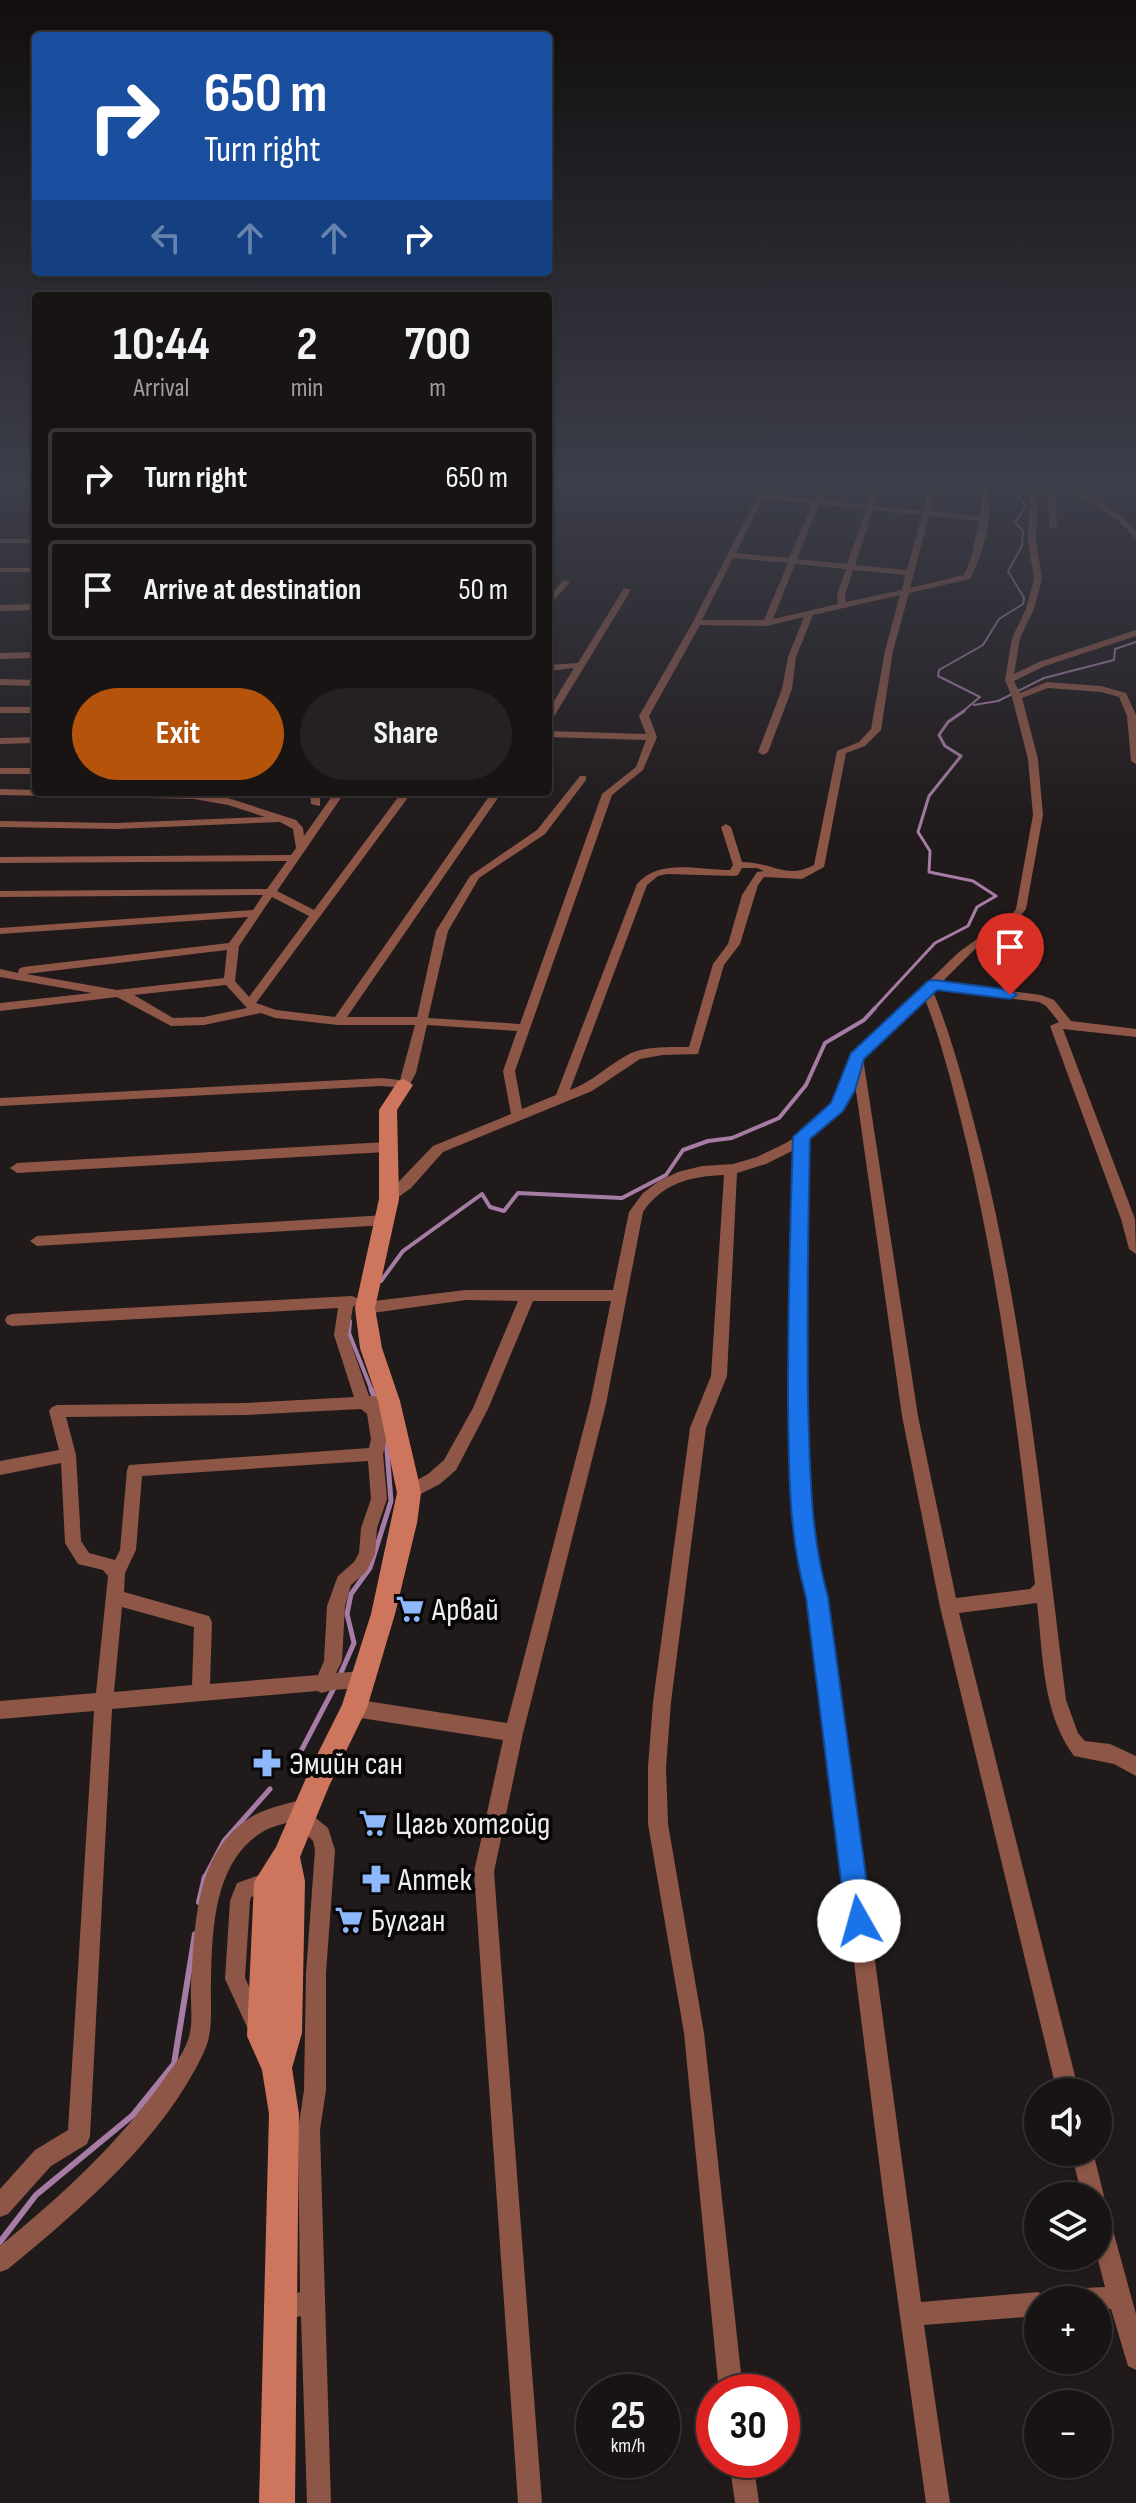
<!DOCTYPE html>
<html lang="en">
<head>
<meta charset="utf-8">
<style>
  body { margin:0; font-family:"Sofia Sans Condensed",sans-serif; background:#252122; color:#f1f3f6; height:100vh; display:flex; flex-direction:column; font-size:30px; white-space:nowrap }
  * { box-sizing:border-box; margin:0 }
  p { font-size:26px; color:#9f9ea0 }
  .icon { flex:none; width:44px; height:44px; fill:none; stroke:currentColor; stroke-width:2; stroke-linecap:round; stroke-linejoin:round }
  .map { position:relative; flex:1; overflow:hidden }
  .sheet { position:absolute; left:32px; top:292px; width:520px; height:504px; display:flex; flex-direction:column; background:#181414; border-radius:8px; box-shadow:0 2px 6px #0004,0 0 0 2px #363334 }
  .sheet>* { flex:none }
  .hud { position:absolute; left:32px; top:32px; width:520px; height:244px; border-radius:8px; box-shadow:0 2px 6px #0004,0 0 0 2px #363334; background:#1a4fa0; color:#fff; overflow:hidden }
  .controls { position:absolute; left:1024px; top:2078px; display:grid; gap:16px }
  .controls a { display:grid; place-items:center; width:88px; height:88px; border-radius:50%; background:#181414; box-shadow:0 2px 6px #0004,0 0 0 2px #363334; font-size:40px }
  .speed { position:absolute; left:576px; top:2374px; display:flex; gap:16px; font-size:40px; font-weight:700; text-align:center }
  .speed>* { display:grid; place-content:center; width:104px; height:104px; border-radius:50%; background:#181414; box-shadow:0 2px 6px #0004,0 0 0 2px #363334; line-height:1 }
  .speed small { font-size:20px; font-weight:400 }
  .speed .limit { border:12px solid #d22; background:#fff; color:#111 }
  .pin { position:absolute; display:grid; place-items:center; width:68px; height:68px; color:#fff; margin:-82px -34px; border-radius:50% 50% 50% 0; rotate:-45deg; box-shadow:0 0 8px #0007 }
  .pin .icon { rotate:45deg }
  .me { position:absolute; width:88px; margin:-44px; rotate:353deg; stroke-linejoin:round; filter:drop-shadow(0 0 6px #0008) }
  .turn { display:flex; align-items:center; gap:28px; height:168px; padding:0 40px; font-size:36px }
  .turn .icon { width:104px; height:104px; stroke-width:2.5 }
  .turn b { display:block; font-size:56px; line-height:68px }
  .lanes { display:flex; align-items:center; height:76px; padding:0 40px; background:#0003; justify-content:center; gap:40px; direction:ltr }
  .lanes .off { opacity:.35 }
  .eta { display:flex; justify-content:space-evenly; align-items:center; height:136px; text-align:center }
  .eta b { font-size:48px; font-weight:700; line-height:56px }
  .action { display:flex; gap:16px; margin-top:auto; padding:16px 40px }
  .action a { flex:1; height:92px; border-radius:48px; background:#b45309; color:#fff; font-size:32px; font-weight:700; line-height:92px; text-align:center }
  .action a+a { background:#252122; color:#f1f3f6 }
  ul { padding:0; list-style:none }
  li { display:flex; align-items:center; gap:24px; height:100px; margin:0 16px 12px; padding:0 24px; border:4px solid #363334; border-radius:8px }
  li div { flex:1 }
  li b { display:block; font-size:30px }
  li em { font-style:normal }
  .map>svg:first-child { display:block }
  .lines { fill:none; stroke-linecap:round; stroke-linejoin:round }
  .stream-far4 { stroke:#a67ca4; stroke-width:2 }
  .stream-far3 { stroke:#a67ca4; stroke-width:3 }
  .stream-far2 { stroke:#a67ca4; stroke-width:4 }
  .stream-far1 { stroke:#a67ca4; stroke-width:5 }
  .stream { stroke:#a67ca4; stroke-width:6 }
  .street { fill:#8d5646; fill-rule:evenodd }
  .secondary { fill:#ce765d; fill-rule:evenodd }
  .route { fill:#1a73e8; stroke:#114b97; stroke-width:2 }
  .labels { text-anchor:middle; stroke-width:8; stroke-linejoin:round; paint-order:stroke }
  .near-poi-label { font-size:32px; fill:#f0eded; stroke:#080606; text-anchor:start }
</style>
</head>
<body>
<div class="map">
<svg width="1136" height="2503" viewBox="0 0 1136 2503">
  <rect width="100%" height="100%" fill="#201a1b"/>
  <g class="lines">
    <g class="stream-far4">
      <polyline points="974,705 998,701 1044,678 1114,660 1115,649 1136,642"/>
      <polyline points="961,713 980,697 938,676 939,670 983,645 999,619 1023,604 1024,598 1008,571 1022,546 1023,531 1015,523 1026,506 1011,487 994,481"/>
    </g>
    <polyline class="stream-far3" points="873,1010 935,943 968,926 977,907 996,896 973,881 929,872 930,851 918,832 929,796 961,756 945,746 939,735 948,722 964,711"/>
    <g class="stream-far2">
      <polyline points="381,1281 403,1251 482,1194 490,1207 504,1211 518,1193 622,1198 666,1175 683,1150 708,1141 732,1138 779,1118 806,1085 825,1043 864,1020 875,1008"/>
      <polyline points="350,1321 349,1333 372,1391"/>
    </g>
    <g class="stream-far1">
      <polyline points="371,1389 375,1399"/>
      <polyline points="340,1675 354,1643 347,1614 351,1594 370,1568 391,1501 386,1438"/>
      <polyline points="300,1753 335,1686"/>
      <polyline points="204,1879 224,1841 270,1789"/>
    </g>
    <g class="stream">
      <polyline points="199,1902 205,1877"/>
      <polyline points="0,2242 36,2195 133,2115 174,2064 195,1934"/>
    </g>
    <g class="street">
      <polygon points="0,481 36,485 36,489 0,483"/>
      <polygon points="551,481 559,481 548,491 548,485"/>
      <path d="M765,481h7l-7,13 49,5 8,-18h6l-7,19 46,5 8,-24h7l-7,25 48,5 8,-30h7l-7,30 49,5 2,-16 -4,-19h7c11,28 -1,72 -15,98l-61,14 -16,58 -12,79 -16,16 -19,7 -22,114 -22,12 -38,-2 -6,8 -18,59 -16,21 -26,89 -35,1 -23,4 -48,32 -149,61 -32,36 -22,16 -5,-2 -2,-3 51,-53 78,-32 -8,-43 14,-40 -90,-6 -11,48 -8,15 -27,-2 -381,20v-8l381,-20 19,2 15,-55h-77l-63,-7 -14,-5 -57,12 -33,1 -54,-29 -117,14v-8l92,-10 -92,-16v-8l18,4 1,-4 4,-2 206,-24 19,-26 -248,17v-6l253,-18 10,-15 -263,2v-6l267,-2 20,-28 -287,2v-6l291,-2 5,-7 -3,-19 -13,-7 -164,7 -116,-2v-6l116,2 149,-6 -37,-12 -34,-6 -194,-4v-6l36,1v2l158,1 31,4 71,23 7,8 1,8 31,-44h10l-68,99 37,19 88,-118h10l-156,211 20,7 59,7 157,-225h10l-155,225h70l19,-86 34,-55 67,-46 43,-54h6v4l-41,54 -66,44 -31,53 -20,87 92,6 82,-230 34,-27 10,-27 -98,-3v-6l98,3 -7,-18 54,-94zM763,499l49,5 -23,54 -53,-5zM819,504l47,5 -19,55 -50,-5zM873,510l49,5 -15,55 -52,-5zM929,516l50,5 -8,37 -7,17 -54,13zM733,558l55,5 -24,57h-62zM795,564l51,5 -9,26 1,9 -65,15zM853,570l52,5 -3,15 -56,12 -1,-7zM900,595l-15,56 -14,78 -12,13 -22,9 -23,114c-28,15 -42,-3 -72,-3l-11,-35 -5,-3 -5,3 12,38 -3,5c-31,0 -71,-12 -93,14l-81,211 -34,14 -7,-38 97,-276 31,-25 14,-33 -8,-21 51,-91 67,1 37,-9 -16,40 -6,32 -24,63 5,3 5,-3 24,-63 4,-32 17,-42zM742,868h15l7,3 -7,1 -15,23 -14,49 -15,20 -24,83c-18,0 -41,-1 -58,6 -21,10 -38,29 -61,37l77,-205 11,-9 9,-2 67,2 4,-1zM272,897l37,19 -60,81 -14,-16 4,-35zM227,950l-3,28 -107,12 -91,-16zM226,985l21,23 -43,9 -31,1 -39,-23z"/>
      <path d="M1030,481h8l-2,60 6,38 -8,30 -14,29 -6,36 25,-12 97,-32v6l-91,30 -31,15 6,12 27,-11 54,4 25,7 10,22v49l-5,-3 -4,-45 -8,-19 -18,-5 -53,-4 -26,10 16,61 5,56 -17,94 -13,16 -39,25 -32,32 99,13 13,5 17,21 65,8v8l-73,-8 72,190 1,35 -7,-5 -8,-30 -71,-193 9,-4 -13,-16 -7,-4 -104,-13 -2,2c21,52 35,108 49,163 44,179 61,363 84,546l12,33 7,8 25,3 26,12v20l-22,-12 -40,-8c-32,-43 -31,-102 -37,-153l-78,10 120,479h-22l-117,-485 -38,-191 -47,-332 -13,26 -34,31c-6,76 -4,151 -3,226 2,78 2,154 21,230l95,705 117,-10 8,4 2,4h-10v16l-114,9 26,178h-24l-42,-302 -76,-604c-18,-77 -17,-154 -18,-232 0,-72 -2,-143 4,-215l-28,14 -29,9 -10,203 -21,52 -35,274 -5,65 2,57 36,209 39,359h-24l-35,-359 -36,-209v-57l5,-65 37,-274 21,-52 13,-201c-32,1 -62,8 -81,37l-37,192 -83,329 -29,139 48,631h-24l-44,-631 29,-132 -149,-23 -6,-3 -3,-6 3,-6 6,-3 153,24 83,-319 21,-103h-78l-45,108 -32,61 -16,14 -31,16 -6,-2 -2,-5 2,-5 25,-14 16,-14 29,-52 45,-107 -52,-1 -101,14 -5,-2 -2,-4 2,-4 5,-2 101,-12h147l16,-78 14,-19 16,-12 19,-9 24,-6 31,-2 24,-7 29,-14 26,-17 23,-26 18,-46 106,-102 53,-38 4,-5 17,-94 -5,-56 -16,-62 -7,-17 7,-42 14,-29 8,-30 -6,-38zM925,999c18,47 30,97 42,146 34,145 52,292 68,439l-5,5 -74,9 -38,-182 -55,-358z"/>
      <polygon points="1048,481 1055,481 1057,527 1053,529 1049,527"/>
      <polygon points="1062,481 1069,481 1085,494 1115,511 1136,531 1136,539 1119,521 1080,497"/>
      <rect x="0" y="539" width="36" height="4"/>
      <rect x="0" y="568" width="36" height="4"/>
      <polygon points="563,580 570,582 548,607 548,599"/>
      <polygon points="624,588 631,590 553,718 548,721 548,711 574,668 548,671 548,665 578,663"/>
      <polygon points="36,604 36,610 0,611 0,605"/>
      <polygon points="36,652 36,658 0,659 0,653"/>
      <polygon points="0,679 36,680 36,686 0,685"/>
      <rect x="0" y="707" width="36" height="6"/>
      <polygon points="36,737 36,743 0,744 0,738"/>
      <rect x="0" y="768" width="36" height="6"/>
      <polygon points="310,792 320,792 320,806 311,804"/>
      <polygon points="386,1142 393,1147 386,1152 17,1173 10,1168 17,1163"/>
      <polygon points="386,1215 393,1220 386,1225 37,1246 30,1241 37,1236"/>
      <path d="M352,1296l5,2 2,4 -6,5 -5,28 21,61 25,1 3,4 -3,4 -14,3 7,31 -4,15 4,45 -10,29 -2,26 -9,18 -15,13 -6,21 -3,55 -6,12 28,-2 6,2 3,6 -3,6c-15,6 -33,2 -48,8l-5,-2 -205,18 -22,427 -3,8 -36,22 -43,48 -8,3v-28l35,-39 33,-20 26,-419 -94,8v-18l96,-8 12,-117 -5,-6 -25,-6 -13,-21 -4,-80 -61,12v-14l59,-11 -10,-39 3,-4 5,-2 189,-2 108,-6 -20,-62 4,-27 -326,18 -5,-2 -2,-4 2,-4 5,-2zM361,1409l6,5 4,25 -2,9 -240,17 -2,5 -7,80 -5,10 -26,-7 -8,-12 -5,-86 -10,-38 180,-2zM368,1461l3,38 -10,29 -2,25 -5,9 -16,14 -2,5 -9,25 -3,55 -6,14 -108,9 2,-62 -3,-6 -85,-24 1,-19 11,-23 6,-74zM122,1607l72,20 -2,58 -78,7z"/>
      <path d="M305,1799l7,2 2,7 -2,7 16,13 7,22 -9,123v117l-6,40 11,373h-24l-6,-187 -20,5 -8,-4 -4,-8 4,-8 27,-9 -2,-162 6,-40 2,-117 9,-123 -2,-9 -20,-20c-10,3 -20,5 -29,10 -55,32 -52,112 -53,167 0,19 1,37 -7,54 -40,86 -124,158 -196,217l-8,3v-26c60,-49 117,-101 162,-164 9,-13 21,-27 26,-42 6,-16 2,-37 3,-54 4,-58 3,-131 57,-167 16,-11 38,-15 57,-20z"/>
      <polygon points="268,1872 275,1875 278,1882 275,1889 251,1897 250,1901 245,1978 265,2022 262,2029 255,2032 248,2029 225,1979 230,1901 237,1883"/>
      <polygon points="1071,2152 1093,2152 1104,2196 1098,2205 1106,2208 1109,2216 1136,2314 1136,2370 1128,2366 1111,2309 1098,2310 1098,2300 1072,2300 1076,2292 1084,2288 1105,2287 1097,2256 1098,2196 1082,2196"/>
      <polygon points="729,2460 753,2460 759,2503 735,2503"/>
    </g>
    <polygon class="secondary" points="404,1079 413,1085 397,1110 399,1199 375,1308 382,1348 400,1401 418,1478 421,1493 417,1523 395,1614 367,1708 329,1786 300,1857 305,1881 302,2033 292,2068 299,2114 295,2503 259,2503 269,2114 262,2070 247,2036 254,1882 276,1847 310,1769 342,1705 371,1614 397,1493 378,1401 360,1348 355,1308 379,1199 379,1110 398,1081"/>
  </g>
  <linearGradient id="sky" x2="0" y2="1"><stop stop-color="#120e0f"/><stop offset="0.58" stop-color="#3c3e4a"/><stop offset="1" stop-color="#3c3e4a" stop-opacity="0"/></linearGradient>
  <rect width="1136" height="831" fill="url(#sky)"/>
  <path class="route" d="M934,980l76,10 7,5 -7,4 -73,-9 -73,69 -9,31 -12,21 -33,28c-2,88 -3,176 -2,264 2,65 2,131 20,194l44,324 -4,9 -9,4 -9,-4 -4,-9 -40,-324c-18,-64 -17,-130 -18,-195 0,-89 2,-176 5,-265l38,-34 20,-50 77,-72z"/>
  <defs>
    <symbol id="supermarket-bare" viewBox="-9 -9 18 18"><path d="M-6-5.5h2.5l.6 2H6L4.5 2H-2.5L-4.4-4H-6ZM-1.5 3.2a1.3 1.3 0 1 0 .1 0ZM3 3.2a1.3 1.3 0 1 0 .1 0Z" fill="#8db9fc" stroke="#080606" stroke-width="2.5" paint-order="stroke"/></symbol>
    <symbol id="pharmacy-bare" viewBox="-9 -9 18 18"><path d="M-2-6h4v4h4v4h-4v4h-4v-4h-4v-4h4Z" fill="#8db9fc" stroke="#080606" stroke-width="2.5" paint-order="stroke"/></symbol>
  </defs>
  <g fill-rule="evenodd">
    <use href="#supermarket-bare" x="390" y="1589" width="40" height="40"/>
    <use href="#pharmacy-bare" x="247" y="1743" width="40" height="40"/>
    <use href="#supermarket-bare" x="353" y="1803" width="40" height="40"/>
    <use href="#pharmacy-bare" x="356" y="1859" width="40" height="40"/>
    <use href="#supermarket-bare" x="329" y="1900" width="40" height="40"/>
  </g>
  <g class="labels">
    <g class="near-poi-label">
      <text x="432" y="1620">Арвай</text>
      <text x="289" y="1774">Эмийн сан</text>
      <text x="395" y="1834">Цагь хотгойд</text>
      <text x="398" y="1890">Аптек</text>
      <text x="371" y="1931">Булган</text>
    </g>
  </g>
</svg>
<div class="controls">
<a><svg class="icon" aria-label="sound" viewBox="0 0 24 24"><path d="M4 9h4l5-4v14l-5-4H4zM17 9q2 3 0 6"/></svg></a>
<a><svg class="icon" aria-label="layers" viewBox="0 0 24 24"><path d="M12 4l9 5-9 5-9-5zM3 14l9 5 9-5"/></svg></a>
<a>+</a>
<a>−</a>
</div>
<div class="speed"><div>25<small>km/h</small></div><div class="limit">30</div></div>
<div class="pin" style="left:1010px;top:995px;background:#d93025"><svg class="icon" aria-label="arrive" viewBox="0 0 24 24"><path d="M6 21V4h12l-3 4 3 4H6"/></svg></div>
<svg class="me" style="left:859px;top:1921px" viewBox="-20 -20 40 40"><circle r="19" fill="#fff"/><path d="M0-13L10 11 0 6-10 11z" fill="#1a73e8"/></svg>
<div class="hud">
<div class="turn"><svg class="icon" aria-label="right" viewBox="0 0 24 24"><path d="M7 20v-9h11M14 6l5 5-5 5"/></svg><div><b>650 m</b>Turn right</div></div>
<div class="lanes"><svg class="icon off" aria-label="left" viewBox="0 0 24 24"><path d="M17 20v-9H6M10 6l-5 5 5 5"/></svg><svg class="icon off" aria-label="ahead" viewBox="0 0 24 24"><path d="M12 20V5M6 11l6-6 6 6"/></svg><svg class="icon off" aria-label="ahead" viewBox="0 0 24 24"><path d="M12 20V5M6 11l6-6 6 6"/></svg><svg class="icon" aria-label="right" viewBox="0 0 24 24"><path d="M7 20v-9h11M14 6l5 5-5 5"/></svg></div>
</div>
<section class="sheet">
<div class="eta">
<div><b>10:44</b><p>Arrival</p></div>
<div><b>2</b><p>min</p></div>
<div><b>700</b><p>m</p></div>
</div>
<ul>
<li><svg class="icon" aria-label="right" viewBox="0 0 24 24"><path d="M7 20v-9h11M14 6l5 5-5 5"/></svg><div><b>Turn right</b></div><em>650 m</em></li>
<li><svg class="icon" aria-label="arrive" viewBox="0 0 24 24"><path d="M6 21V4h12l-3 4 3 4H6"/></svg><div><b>Arrive at destination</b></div><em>50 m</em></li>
</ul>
<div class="action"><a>Exit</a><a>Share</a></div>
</section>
</div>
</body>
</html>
